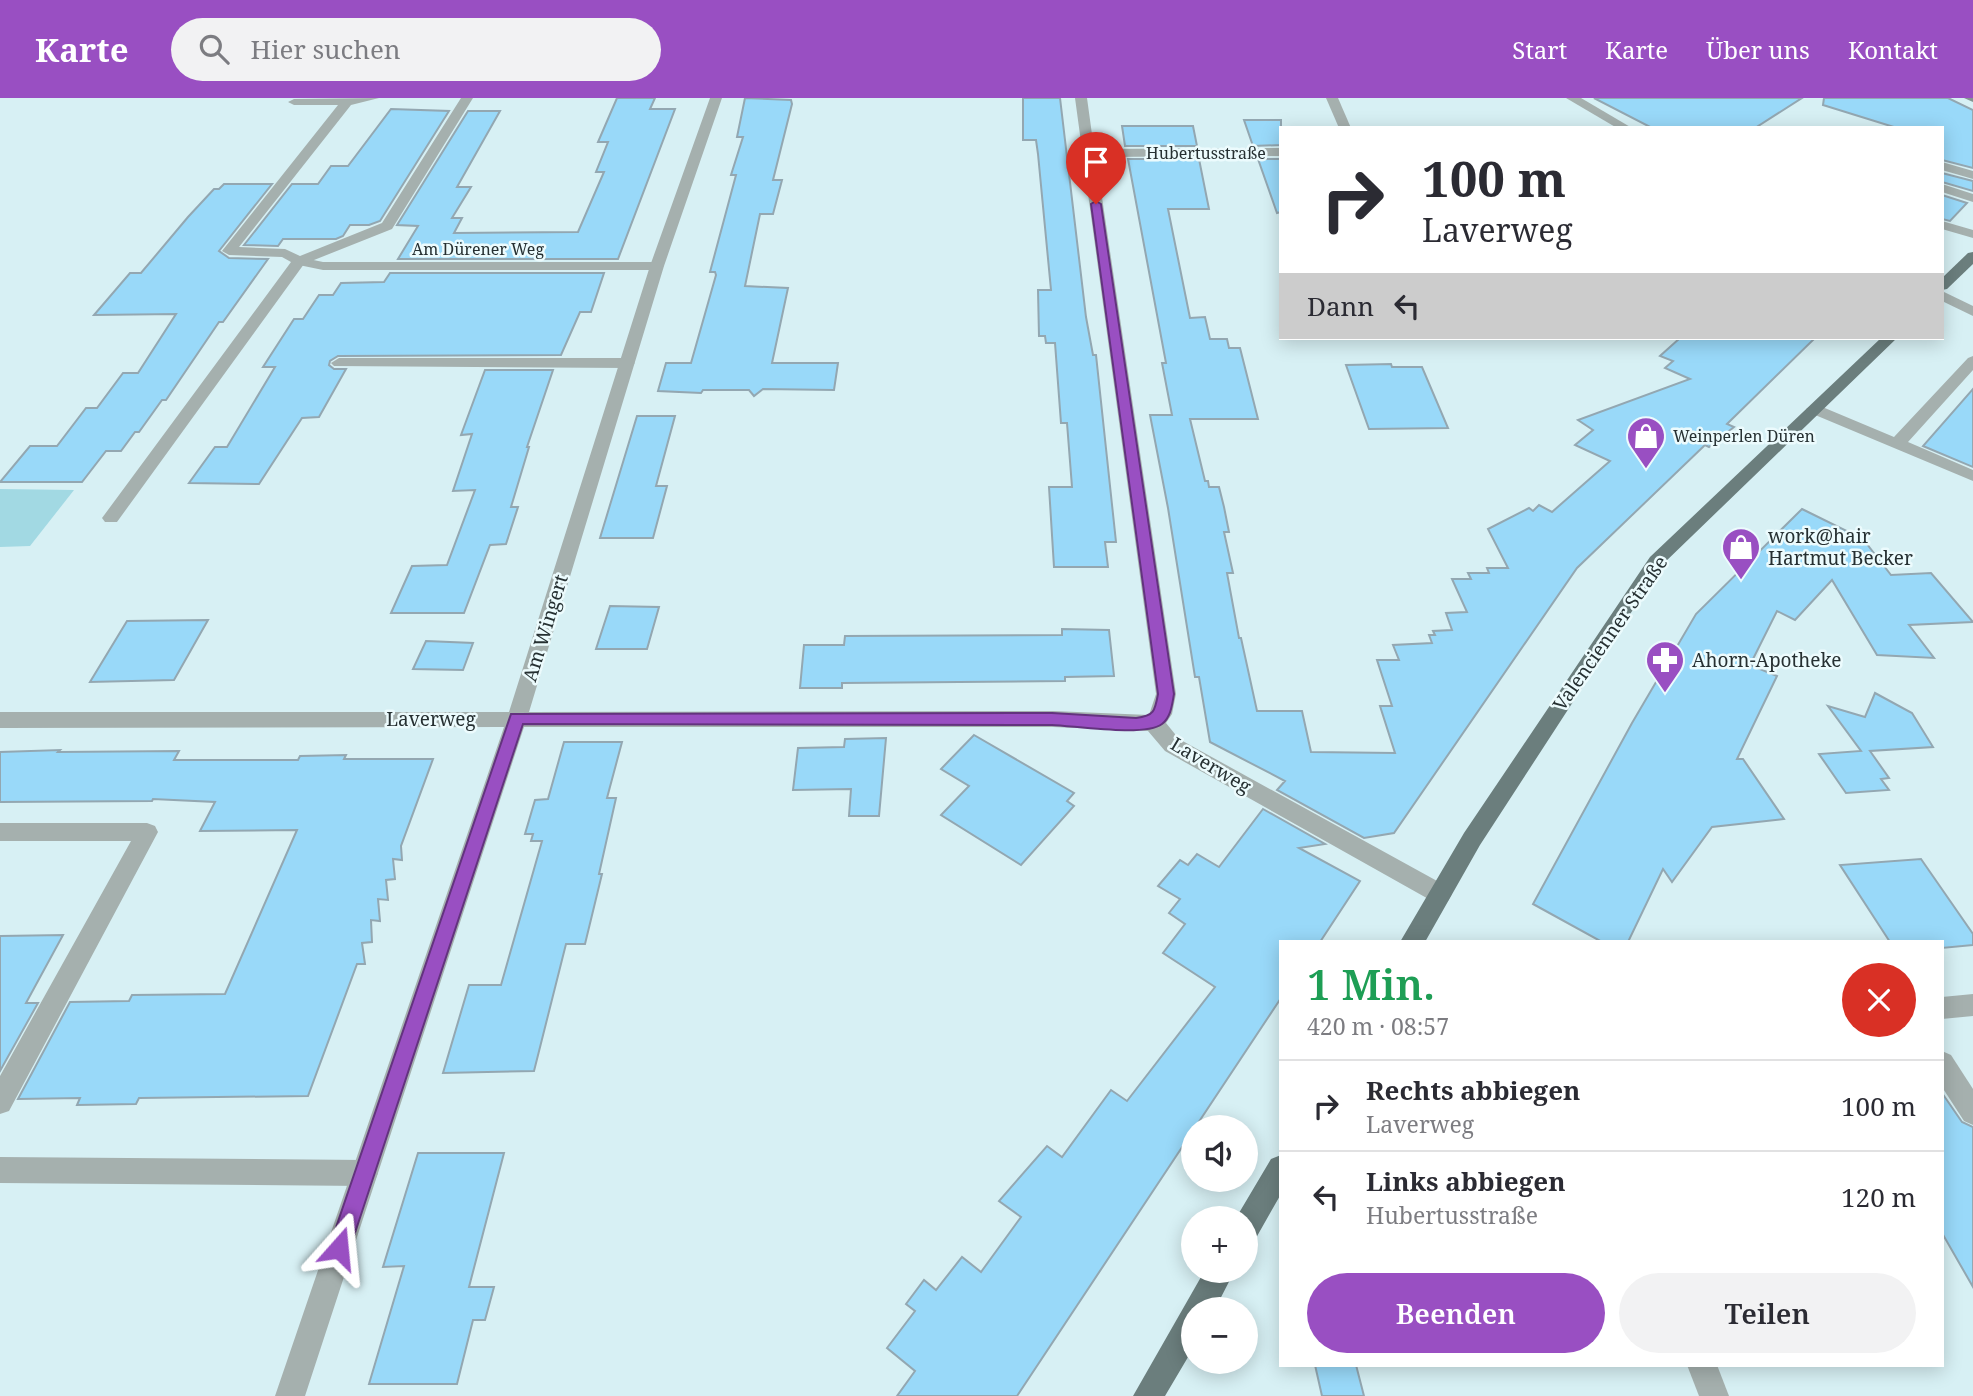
<!DOCTYPE html>
<html lang="de">
<head>
<meta charset="utf-8">
<style>
  body { margin:0; font-family:"Noto Serif",serif; background:#f2f2f3; color:#2b2b33; height:100vh; display:flex; flex-direction:column; font-size:26px; white-space:nowrap }
  * { box-sizing:border-box; margin:0 }
  p { font-size:23px; color:#7c7c81 }
  .icon { flex:none; width:38px; height:38px; fill:none; stroke:currentColor; stroke-width:2; stroke-linecap:round; stroke-linejoin:round }
  .map { position:relative; flex:1; overflow:hidden }
  .panel { position:absolute; left:1279px; top:842px; width:665px; height:427px; display:flex; flex-direction:column; background:#fff; border-radius:0px; box-shadow:0 4px 18px #0003 }
  .panel>* { flex:none }
  .top-card { position:absolute; left:1279px; top:28px; width:665px; height:214px; border-radius:0px; box-shadow:0 4px 18px #0003; background:#fff; color:#2b2b33; overflow:hidden }
  .buttons { position:absolute; left:1181px; top:1017px; display:grid; gap:14px }
  .buttons a { display:grid; place-items:center; width:77px; height:77px; border-radius:50%; background:#fff; box-shadow:0 4px 18px #0003; font-size:35px }
  .pin { position:absolute; display:grid; place-items:center; width:60px; height:60px; color:#fff; margin:-72px -30px; border-radius:50% 50% 50% 0; rotate:-45deg; box-shadow:0 0 7px #0007 }
  .pin .icon { rotate:45deg }
  .me { position:absolute; width:77px; margin:-38px; rotate:18deg; stroke-linejoin:round; filter:drop-shadow(0 0 5px #0008) }
  .turn { display:flex; align-items:center; gap:24px; height:147px; padding:0 28px; font-size:32px }
  .turn .icon { width:91px; height:91px; stroke-width:2.5 }
  .turn b { display:block; font-size:49px; line-height:60px }
  .then { display:flex; align-items:center; height:66px; padding:0 28px; background:#0003; gap:14px; font-size:26px }
  .round { display:grid; place-items:center; flex:none; width:74px; height:74px; border-radius:37px; background:#f2f2f3 }
  .head { display:flex; align-items:center; justify-content:space-between; height:119px; padding:0 28px }
  h1 { font-size:42px; font-weight:600; line-height:52px; color:#1e9e55 }
  .button { display:flex; gap:14px; margin-top:auto; padding:14px 28px }
  .button a { flex:1; height:80px; border-radius:42px; background:#994fc2; color:#fff; font-size:28px; font-weight:600; line-height:80px; text-align:center }
  .button a+a { background:#f2f2f3; color:#2b2b33 }
  ul { padding:0; list-style:none }
  li { display:flex; align-items:center; gap:21px; height:91px; padding:0 28px; border-top:2px solid #e1e1e2 }
  li div { flex:1 }
  li b { display:block; font-size:26px }
  li em { font-style:normal }
  header { display:flex; align-items:center; gap:42px; box-sizing:border-box; height:98px; padding:0 35px; background:#994fc2; color:#fff }
  header strong { font-size:33px }
  nav { display:flex; gap:38px; margin-inline-start:auto; font-size:24px }
  .search { width:490px; height:63px; background:#f2f2f3; display:flex; align-items:center; gap:18px; box-sizing:border-box; padding:0 24px; border-radius:38px; color:#7c7c81; font-size:26px }
  .map>svg:first-child { display:block }
  .green { fill:#a2d9e3 }
  .building { fill:#99d9f9; stroke:#93a7b1; stroke-width:2 }
  .lines { fill:none; stroke-linecap:round; stroke-linejoin:round }
  .service { fill:#a5b0ae; fill-rule:evenodd }
  .minor { fill:#a5b0ae; fill-rule:evenodd }
  .secondary { fill:#839391; fill-rule:evenodd }
  .primary { fill:#6b7e7d; fill-rule:evenodd }
  .route { fill:#994fc2; stroke:#63337e; stroke-width:2 }
  .labels { text-anchor:middle; stroke-width:5; stroke-linejoin:round; paint-order:stroke }
  .far-street-label { font-size:16px; fill:#263032; stroke:#ecfbfd }
  .far-poi-label { font-size:16px; fill:#263032; stroke:#ecfbfd; text-anchor:start }
  .poi-label { font-size:19px; fill:#263032; stroke:#ecfbfd; text-anchor:start }
  .street-label { font-size:19px; fill:#263032; stroke:#ecfbfd }
</style>
</head>
<body>
<header>
<strong>Karte</strong>
<div class="search"><svg class="icon" aria-label="search" viewBox="0 0 24 24"><circle cx="10" cy="10" r="6"/><path d="M15 15l6 6"/></svg>Hier suchen</div>
<nav><a>Start</a><a>Karte</a><a>Über uns</a><a>Kontakt</a></nav>
</header>
<div class="map">
<svg width="1973" height="1298" viewBox="0 0 1973 1298">
  <rect width="100%" height="100%" fill="#d7f0f4"/>
  <polygon class="green" points="0,391 74,392 30,448 0,449"/>
  <g class="building">
    <polygon points="617,0 655,0 650,11 675,11 618,161 398,161 418,128 397,127 468,13 500,13 457,89 471,89 452,120 462,120 454,135 578,134 604,74 596,74 608,44 598,44"/>
    <polygon points="745,0 791,2 792,6 773,82 782,82 773,116 760,116 745,188 788,190 772,265 838,265 834,292 763,291 754,298 749,292 703,292 701,295 658,293 666,265 691,265 716,177 715,174 710,174 736,77 731,77 743,39 737,39"/>
    <polygon points="1023,0 1060,0 1086,219 1093,257 1096,257 1116,444 1105,444 1108,469 1054,469 1049,389 1072,389 1067,325 1061,325 1055,245 1046,245 1045,238 1039,238 1038,192 1051,192 1038,56 1036,42 1023,42"/>
    <polygon points="1594,0 1802,0 1755,30 1652,30"/>
    <polygon points="1824,0 1948,0 1973,12 1973,70 1942,62 1942,30 1897,30 1823,7"/>
    <polygon points="391,11 449,13 380,123 369,127 350,127 343,138 336,141 283,141 278,148 244,147 292,86 318,86 331,68 348,68"/>
    <polygon points="1244,22 1281,22 1281,47 1253,48"/>
    <polygon points="1122,28 1193,28 1197,48 1125,48"/>
    <polygon points="1128,61 1199,61 1209,111 1168,111 1190,220 1205,219 1210,241 1227,241 1229,250 1240,250 1258,321 1190,321 1205,383 1208,383 1209,389 1219,389 1224,409 1229,434 1224,434 1233,475 1227,475 1239,540 1241,540 1257,613 1302,613 1311,654 1395,655 1380,608 1392,608 1377,562 1399,562 1393,547 1432,545 1429,537 1435,537 1433,533 1452,532 1446,515 1467,514 1452,481 1471,481 1468,475 1489,475 1487,470 1508,470 1488,431 1529,410 1533,413 1539,407 1552,414 1610,363 1575,347 1593,332 1578,322 1690,281 1665,270 1673,263 1660,258 1680,240 1815,240 1727,326 1734,329 1709,349 1705,347 1577,470 1394,735 1364,740 1277,692 1285,683 1210,644 1199,579 1195,579 1168,410 1150,317 1172,317 1162,265 1166,265"/>
    <polygon points="1258,61 1281,61 1281,114 1277,115"/>
    <polygon points="1942,75 1973,83 1973,93 1942,84"/>
    <polygon points="224,86 272,86 219,153 229,160 268,161 223,224 219,224 166,302 162,302 139,334 135,334 121,353 106,353 82,384 0,384 30,348 57,348 86,310 97,310 123,275 138,275 176,216 94,217 130,175 141,175 188,119 214,91 219,91"/>
    <polygon points="1942,97 1967,105 1950,123 1942,121"/>
    <polygon points="390,175 604,175 591,214 580,214 561,257 338,258 330,263 329,267 334,271 346,271 319,319 302,320 259,386 189,385 215,349 227,349 275,269 263,269 294,221 303,221 319,197 333,197 341,185 384,184"/>
    <polygon points="1391,266 1392,269 1422,269 1448,330 1369,331 1346,267"/>
    <polygon points="485,272 553,272 527,349 529,349 511,409 518,409 506,446 490,447 464,515 391,515 412,468 447,467 475,392 453,393 472,336 461,337"/>
    <polygon points="1973,291 1973,369 1923,348"/>
    <polygon points="637,318 675,318 656,388 667,388 653,440 600,440"/>
    <polygon points="1802,411 1863,441 1891,477 1931,475 1973,524 1909,527 1934,560 1877,557 1832,482 1795,522 1777,513 1750,567 1777,578 1737,661 1743,661 1784,721 1712,729 1672,784 1663,771 1628,844 1602,844 1533,806 1632,625 1696,516"/>
    <polygon points="610,508 659,509 647,551 596,551"/>
    <polygon points="208,522 174,582 90,584 127,523"/>
    <polygon points="1062,531 1109,532 1114,578 1065,579 1065,583 842,585 842,590 800,590 804,547 844,547 845,538 1062,537"/>
    <polygon points="426,543 473,545 463,572 413,571"/>
    <polygon points="1875,595 1912,615 1933,649 1870,653 1889,680 1881,681 1889,692 1846,695 1819,656 1861,653 1828,608 1865,619"/>
    <polygon points="974,637 1074,695 1067,703 1074,708 1021,767 941,717 969,688 941,671"/>
    <polygon points="886,640 879,718 849,718 851,691 793,692 798,650 844,649 845,641"/>
    <polygon points="564,644 622,644 607,700 616,700 599,776 602,776 585,846 566,846 534,973 443,975 469,887 501,887 542,743 531,743 533,736 525,736 535,702 548,701"/>
    <polygon points="60,652 58,654 179,653 174,662 298,662 300,658 346,657 344,661 433,661 401,748 402,762 393,761 395,781 386,782 388,802 378,801 380,823 371,822 372,844 362,845 365,866 357,866 308,998 139,1000 136,1006 77,1007 80,1000 18,1001 70,904 129,903 132,897 225,896 297,732 200,733 215,704 153,701 152,703 0,704 0,654"/>
    <polygon points="1263,711 1325,746 1299,750 1360,783 1320,844 1281,844 1281,900 1017,1298 897,1298 915,1273 887,1250 915,1213 906,1206 924,1182 936,1192 962,1159 981,1174 1021,1119 999,1103 1047,1048 1062,1059 1111,992 1127,1003 1215,889 1163,855 1185,826 1169,815 1180,801 1158,788 1180,762 1188,767 1197,756 1219,769"/>
    <polygon points="1921,761 1973,836 1973,847 1942,850 1942,844 1890,844 1840,767"/>
    <polygon points="63,837 26,905 38,905 0,973 0,838"/>
    <polygon points="1942,995 1962,1024 1973,1029 1973,1189 1942,1135"/>
    <polygon points="418,1055 504,1055 469,1189 494,1189 485,1222 473,1222 457,1286 369,1286 404,1168 383,1169"/>
    <polygon points="1315,1267 1356,1267 1364,1298 1322,1298"/>
  </g>
  <g class="lines">
    <g class="service">
      <polygon points="1942,64 1973,73 1973,81 1942,72"/>
      <polygon points="1942,86 1973,96 1973,104 1942,94"/>
      <polygon points="1942,123 1973,132 1973,140 1942,131"/>
      <polygon points="299,159 323,164 657,164 664,168 657,172 323,172 294,166 292,163"/>
      <polygon points="1973,258 1973,272 1908,344 1973,372 1973,383 1808,314 1806,311 1814,306 1820,308 1894,339 1968,260"/>
      <polygon points="339,260 627,260 635,265 627,270 334,268 331,265"/>
      <polygon points="0,725 147,725 155,728 158,734 9,1013 0,1016 0,978 131,743 0,743"/>
      <polygon points="1942,953 1951,957 1973,991 1973,1027 1964,1023 1942,989"/>
      <polygon points="0,1059 364,1062 374,1065 378,1075 374,1085 364,1088 0,1085"/>
    </g>
    <g class="minor">
      <polygon points="379,0 351,7 239,149 285,151 300,158 382,125 461,0 473,0 392,131 304,166 117,424 105,424 102,420 105,416 291,164 282,159 229,157 222,153 338,7 294,7 288,4 294,1"/>
      <polygon points="710,0 722,0 664,168 529,614 1053,613 1149,617 1156,596 1075,0 1087,0 1094,51 1281,50 1281,58 1096,59 1176,596 1172,616 1166,625 1179,641 1448,789 1452,796 1448,803 1440,806 1432,803 1165,653 1148,633 1053,629 524,629 305,1298 275,1298 504,629 0,630 0,614 509,614 650,168"/>
      <polygon points="1326,0 1338,0 1351,30 1339,30"/>
      <polygon points="1566,0 1581,0 1632,30 1617,30"/>
      <polygon points="1942,193 1973,208 1973,218 1942,203"/>
      <polygon points="1973,896 1973,918 1942,921 1942,899"/>
      <polygon points="1687,1267 1717,1267 1729,1298 1699,1298"/>
    </g>
    <polygon class="secondary" points="1964,0 1973,0 1973,4"/>
    <g class="primary">
      <polygon points="1973,154 1973,166 1947,191 1942,192 1942,180 1968,155"/>
      <polygon points="1881,240 1897,240 1662,467 1480,747 1425,844 1400,844 1464,735 1650,459"/>
      <polygon points="1281,1057 1281,1096 1256,1140 1246,1144 1246,1120 1236,1120 1271,1061"/>
      <polygon points="1205,1172 1235,1172 1215,1211 1194,1211 1194,1249 1165,1298 1133,1298"/>
    </g>
  </g>
  <path class="route" d="M1096,103l5,3 73,490c-2,11 -3,23 -12,30 -17,13 -86,2 -110,1l-529,-1 -173,524 -3,7 -8,3 -7,-3 -3,-7 182,-534 541,-1 84,5c18,-2 19,-7 22,-24l-67,-490z"/>
  <defs>
    <symbol id="shop-pin" viewBox="-11 -11 22 30"><path d="M0 17L-7.5 6A9.5 9.5 0 1 1 7.5 6Z" fill="#994fc2" stroke="#ecfbfd"/><path d="M-5-2.5h2.3a2.7 3.5 0 0 1 5.4 0H5L5.5 6h-11ZM-1.5-2.5h3a1.5 2.3 0 0 0-3 0Z" fill="#fff"/></symbol>
    <symbol id="pharmacy-pin" viewBox="-11 -11 22 30"><path d="M0 17L-7.5 6A9.5 9.5 0 1 1 7.5 6Z" fill="#994fc2" stroke="#ecfbfd"/><path d="M-2-6h4v4h4v4h-4v4h-4v-4h-4v-4h4Z" fill="#fff"/></symbol>
  </defs>
  <g fill-rule="evenodd">
    <use href="#shop-pin" x="1624" y="316" width="44" height="60"/>
    <use href="#shop-pin" x="1719" y="427" width="44" height="60"/>
    <use href="#pharmacy-pin" x="1643" y="540" width="44" height="60"/>
  </g>
  <g class="labels">
    <g class="far-street-label">
      <text x="1206" y="61">Hubertusstraße</text>
      <text x="478" y="157">Am Dürener Weg</text>
    </g>
    <g class="far-poi-label">
      <text x="1673" y="344">Weinperlen Düren</text>
    </g>
    <g class="poi-label">
      <text x="1768" y="445">work@hair<tspan x="1768" dy="22">Hartmut Becker</tspan></text>
      <text x="1692" y="569">Ahorn-Apotheke</text>
    </g>
    <g class="street-label">
      <text transform="translate(545 530) rotate(-73)" y="7">Am Wingert</text>
      <text transform="translate(1610 535) rotate(-55)" y="7">Valencienner Straße</text>
      <text x="431" y="628">Laverweg</text>
      <text transform="translate(1211 667) rotate(31)" y="7">Laverweg</text>
    </g>
  </g>
</svg>
<div class="buttons">
<a><svg class="icon" aria-label="sound" viewBox="0 0 24 24"><path d="M4 9h4l5-4v14l-5-4H4zM17 9q2 3 0 6"/></svg></a>
<a>+</a>
<a>−</a>
</div>
<div class="pin" style="left:1096px;top:106px;background:#d93025"><svg class="icon" aria-label="arrive" viewBox="0 0 24 24"><path d="M6 21V4h12l-3 4 3 4H6"/></svg></div>
<svg class="me" style="left:339px;top:1150px" viewBox="-20 -20 40 40"><path d="M0-17L14 15 0 8-14 15z" fill="#994fc2" stroke="#fff" stroke-width="4"/></svg>
<div class="top-card">
<div class="turn"><svg class="icon" aria-label="right" viewBox="0 0 24 24"><path d="M7 20v-9h11M14 6l5 5-5 5"/></svg><div><b>100 m</b>Laverweg</div></div>
<div class="then">Dann<svg class="icon" aria-label="left" viewBox="0 0 24 24"><path d="M17 20v-9H6M10 6l-5 5 5 5"/></svg></div>
</div>
<section class="panel">
<div class="head"><div><h1>1 Min.</h1><p>420 m · 08:57</p></div><a class="round" style="background:#d93025;color:#fff"><svg class="icon" aria-label="close" viewBox="0 0 24 24"><path d="M6 6l12 12M18 6L6 18"/></svg></a></div>
<ul>
<li><svg class="icon" aria-label="right" viewBox="0 0 24 24"><path d="M7 20v-9h11M14 6l5 5-5 5"/></svg><div><b>Rechts abbiegen</b><p>Laverweg</p></div><em>100 m</em></li>
<li><svg class="icon" aria-label="left" viewBox="0 0 24 24"><path d="M17 20v-9H6M10 6l-5 5 5 5"/></svg><div><b>Links abbiegen</b><p>Hubertusstraße</p></div><em>120 m</em></li>
</ul>
<div class="button"><a>Beenden</a><a>Teilen</a></div>
</section>
</div>
</body>
</html>
